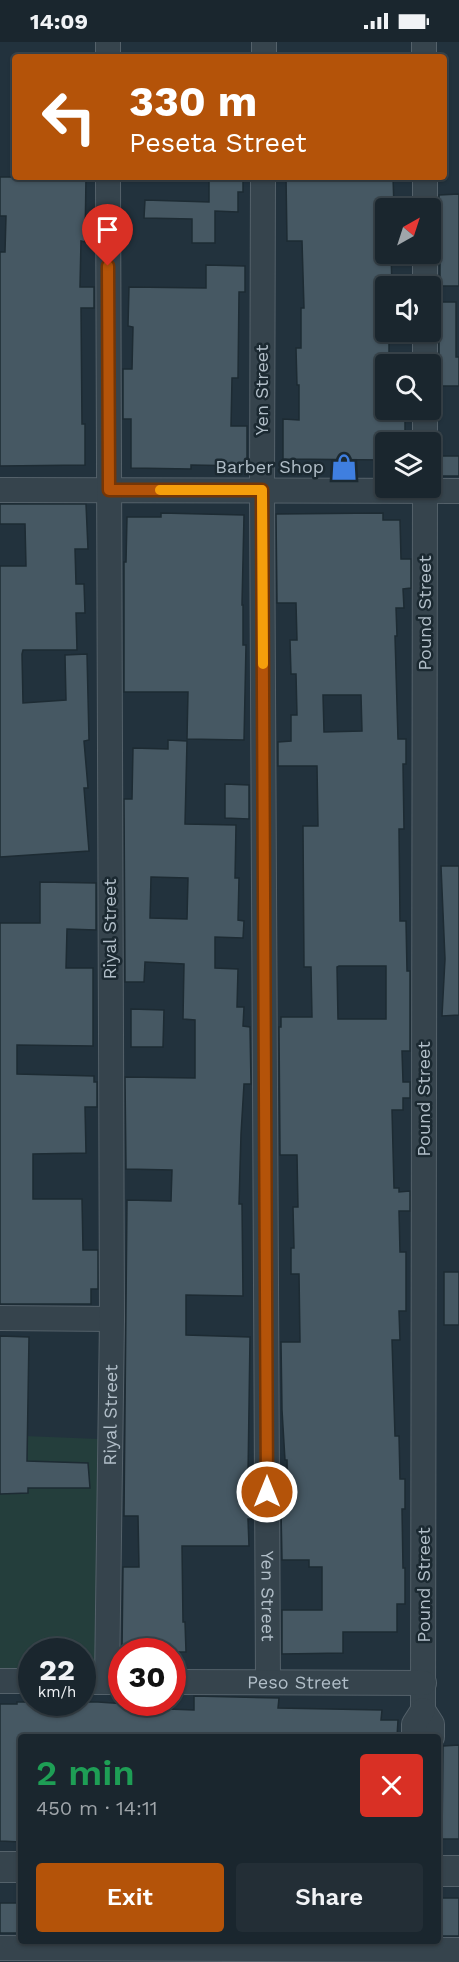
<!DOCTYPE html>
<html lang="en">
<head>
<meta charset="utf-8">
<style>
  body { margin:0; font-family:"Work Sans",sans-serif; background:#232e36; color:#f1f3f6; height:100vh; display:flex; flex-direction:column; font-size:22px; white-space:nowrap }
  * { box-sizing:border-box; margin:0 }
  p { font-size:20px; color:#9fa5aa }
  .icon { flex:none; width:33px; height:33px; fill:none; stroke:currentColor; stroke-width:2; stroke-linecap:round; stroke-linejoin:round }
  .map { position:relative; flex:1; overflow:hidden }
  .drawer { position:absolute; left:18px; top:1692px; width:423px; height:210px; display:flex; flex-direction:column; background:#1a262e; border-radius:6px; box-shadow:0 2px 4px #0004,0 0 0 2px #38434a }
  .drawer>* { flex:none }
  .hud { position:absolute; left:12px; top:12px; width:435px; height:126px; border-radius:6px; box-shadow:0 2px 4px #0004,0 0 0 2px #38434a; background:#b45309; color:#fff; overflow:hidden }
  .needle { width:39px; rotate:39deg }
  .fabs { position:absolute; left:375px; top:156px; display:grid; gap:12px }
  .fabs a { display:grid; place-items:center; width:66px; height:66px; border-radius:6px; background:#1a262e; box-shadow:0 2px 4px #0004,0 0 0 2px #38434a; font-size:30px }
  .speed { position:absolute; left:18px; top:1596px; display:flex; gap:12px; font-size:30px; font-weight:700; text-align:center }
  .speed>* { display:grid; place-content:center; width:78px; height:78px; border-radius:50%; background:#1a262e; box-shadow:0 2px 4px #0004,0 0 0 2px #38434a; line-height:1 }
  .speed small { font-size:15px; font-weight:400 }
  .speed .limit { border:9px solid #d22; background:#fff; color:#111 }
  .pin { position:absolute; display:grid; place-items:center; width:51px; height:51px; color:#fff; margin:-62px -26px; border-radius:50% 50% 50% 0; rotate:-45deg; box-shadow:0 0 6px #0007 }
  .pin .icon { rotate:45deg }
  .me { position:absolute; width:66px; margin:-33px; rotate:0deg; stroke-linejoin:round; filter:drop-shadow(0 0 4px #0008) }
  .turn { display:flex; align-items:center; gap:21px; height:126px; padding:0 18px; font-size:27px }
  .turn .icon { width:78px; height:78px; stroke-width:2.5 }
  .turn b { display:block; font-size:42px; line-height:51px }
  .round { display:grid; place-items:center; flex:none; width:63px; height:63px; border-radius:6px; background:#232e36 }
  .head { display:flex; align-items:center; justify-content:space-between; height:102px; padding:0 18px }
  h1 { font-size:36px; font-weight:600; line-height:45px; color:#1e9e55 }
  .button { display:flex; gap:12px; margin-top:auto; padding:12px 18px }
  .button a { flex:1; height:69px; border-radius:6px; background:#b45309; color:#fff; font-size:24px; font-weight:600; line-height:69px; text-align:center }
  .button a+a { background:#232e36; color:#f1f3f6 }
  .status { display:flex; justify-content:space-between; align-items:center; height:42px; padding:0 30px; background:#1a262e; direction:ltr }
  .status svg { height:16px; fill:currentColor }
  .map>svg:first-child { display:block }
  .green { fill:#243e3c }
  .building { fill:#465863; stroke:#1d2b33; stroke-width:1.5; fill-rule:evenodd }
  .lines { fill:none; stroke-linecap:round; stroke-linejoin:round }
  .minor-casing { stroke:#54616a; stroke-width:26 }
  .tertiary-casing { stroke:#54616a; stroke-width:32 }
  .minor { stroke:#36444d; stroke-width:24 }
  .tertiary { stroke:#36444d; stroke-width:30 }
  .route-casing { stroke:#753606; stroke-width:15 }
  .route { stroke:#b45309; stroke-width:10 }
  .slow { stroke:#f59e0b; stroke-width:10 }
  .labels { text-anchor:middle; stroke-width:5; stroke-linejoin:round; paint-order:stroke }
  .street-label { font-size:18px; fill:#b1bec8; stroke:#1b2931 }
  .poi-label { font-size:18px; fill:#b1bec8; stroke:#1b2931; text-anchor:end }
</style>
</head>
<body>
<div class="status"><b>14:09</b><svg viewBox="0 0 49 12"><path d="M0 12V9h3v3zM5 12V6h3v6zM10 12V3h3v9zM15 12V0h3v12zM26 1h20v11H26zM47 4h2v5h-2z"/></svg></div>
<div class="map">
<svg width="459" height="1920" viewBox="0 0 459 1920">
  <rect width="100%" height="100%" fill="#22323d"/>
  <polygon class="green" points="0,1393 99,1397 97,1627 83,1627 82,1610 32,1610 31,1627 0,1627"/>
  <g class="building">
    <polygon points="0,135 86,135 85,200 81,199 80,245 94,245 94,266 81,266 82,382 85,382 85,423 0,424 0,210 5,210 6,174 0,174"/>
    <polygon points="209,135 243,135 243,150 238,150 238,170 215,169 215,201 192,201 192,177 144,176 145,158 209,160"/>
    <polygon points="286,135 393,135 394,166 386,166 386,212 391,212 392,244 386,244 386,290 389,290 389,322 386,322 386,368 389,368 389,375 405,375 405,400 386,400 386,418 283,417 283,377 299,378 299,343 297,343 296,306 301,306 301,266 304,266 302,199 287,199"/>
    <polygon points="459,152 459,244 440,244 440,218 438,205 434,201 435,201 435,175 439,167 439,153"/>
    <polygon points="206,223 245,224 245,250 239,250 238,336 232,336 231,384 247,384 247,424 191,423 191,427 131,426 131,377 123,377 123,327 132,327 133,285 128,284 129,245 206,246"/>
    <polygon points="431,260 456,260 456,315 459,315 459,344 434,344 434,332 438,329 439,322 439,290 437,282 431,277"/>
    <rect x="442" y="414" width="17" height="20"/>
    <polygon points="0,462 86,462 88,507 75,507 76,542 84,542 85,571 76,571 77,608 23,608 22,612 23,661 66,658 65,613 87,612 89,698 84,699 88,746 84,746 89,809 0,815 0,524 26,524 25,482 0,482"/>
    <polygon points="161,471 244,473 242,563 243,563 243,603 246,603 244,698 187,697 188,650 124,650 124,520 126,520 127,475 161,475"/>
    <path d="M383,471v7h17l1,39h10v29l-8,1 1,19h-8l1,28h-2l3,103h8v25h-3l1,65h-5l1,92h6l1,50h3v80h-8l1,31h7v16h-7v12h-11l2,78h5v4l11,-1v20h-11l1,41h6v59h-7l1,29h-8l3,96h4l1,43h5v30h-3l1,59h2v36h-8v28h-54v21l-61,1v-44h40v-43h-13v-7h-27l-1,-49h7l-1,-51h-2l-3,-50 -1,-68h19l-1,-68h-8v-26h3l-1,-41h5l-1,-52h-17l-1,-128h2v-10h31l-1,-50h-7l-1,-141h15l-1,-60h-39v-24l13,-1v-26h6l-1,-41h-5l-1,-34h7l-1,-37h-19l-1,-89zM323,653h38l1,36 -38,1zM339,924h47v53h-48l-1,-52z"/>
    <path d="M168,698l19,1 -2,83 51,1 -1,53h4l-1,42 6,1 -1,17 -28,-1v31l23,1 -1,38h7l-1,19 7,1 1,57h-7l-3,50 -2,70h3l1,92 -57,-1v40l64,2 -2,139h5l-1,43h-4l1,27h-67l1,76h2l1,30h-64l1,-85h16l-1,-51h-14l3,-316 44,1 1,-31 -46,-1 -1,-92 70,1v-58l-12,-1 1,-55 -39,-2 -1,20h-19l-1,-183h8l1,-51 35,1zM151,835l37,1 -1,41 -37,-1z"/>
    <polygon points="225,742 249,743 249,777 225,776"/>
    <polygon points="441,824 459,824 459,973 442,974 445,917"/>
    <polygon points="40,840 96,841 96,888 67,887 66,926 93,926 93,1004 17,1003 17,1032 94,1034 94,1040 97,1040 97,1065 85,1065 86,1111 33,1112 33,1157 82,1157 83,1208 98,1208 98,1247 91,1247 91,1262 0,1262 0,881 40,881"/>
    <polygon points="131,967 164,968 163,1005 131,1005"/>
    <rect x="444" y="1230" width="15" height="53"/>
    <polygon points="0,1294 29,1295 27,1419 88,1421 90,1446 28,1446 28,1451 0,1452"/>
    <polygon points="194,1654 279,1656 278,1666 382,1668 381,1678 398,1678 397,1695 21,1694 21,1800 0,1799 0,1662 17,1662 17,1660 98,1660 141,1663 141,1666 194,1668"/>
    <polygon points="459,1703 459,1797 442,1797 443,1704"/>
    <rect x="438" y="1856" width="21" height="38"/>
    <rect x="0" y="1861" width="21" height="30"/>
  </g>
  <g class="lines">
    <defs>
      <g id="minor">
        <polyline points="108,0 108,15"/>
        <polyline points="424,0 424,15"/>
        <polyline points="264,15 264,0"/>
        <path id="s1" d="M263,135l-1,313 6,1192"/>
        <polyline points="425,135 425,166"/>
        <polyline points="425,212 425,244"/>
        <polyline points="425,290 425,322"/>
        <polyline points="425,368 425,400"/>
        <polyline points="425,446 423,1668 432,1682 432,1695"/>
        <polyline points="0,448 459,449"/>
        <polyline points="0,1276 112,1277"/>
        <polyline points="0,1639 32,1639"/>
        <polyline points="82,1640 122,1640"/>
        <path id="s2" d="M107,1640l5,-363 -4,-1142"/>
        <path id="s3" d="M172,1640l252,1"/>
        <polyline points="414,1695 414,1682 423,1668"/>
        <polyline points="0,1906 459,1908"/>
      </g>
      <g id="tertiary">
        <polyline points="0,1825 21,1825"/>
        <polyline points="438,1829 459,1829"/>
      </g>
    </defs>
    <use href="#minor" class="minor-casing"/>
    <use href="#tertiary" class="tertiary-casing"/>
    <use href="#minor" class="minor"/>
    <use href="#tertiary" class="tertiary"/>
  </g>
  <g class="lines">
    <defs>
      <polyline id="route" points="108,224 109,448 262,448 267,1450"/>
    </defs>
    <use href="#route" class="route-casing"/>
    <use href="#route" class="route"/>
    <polyline class="slow" points="160,448 262,448 263,622"/>
  </g>
  <defs>
    <symbol id="shop-bare" viewBox="-9 -9 18 18"><path d="M-5-2.5h2.3a2.7 3.5 0 0 1 5.4 0H5L5.5 6h-11ZM-1.5-2.5h3a1.5 2.3 0 0 0-3 0Z" fill="#3f7fe0" stroke="#1b2931" stroke-width="2.5" paint-order="stroke"/></symbol>
  </defs>
  <g fill-rule="evenodd">
    <use href="#shop-bare" x="325" y="406" width="38" height="38"/>
  </g>
  <g class="labels">
    <g class="street-label">
      <text transform="translate(262 348) rotate(-90)" y="6">Yen Street</text>
      <text transform="translate(425 571) rotate(-90)" y="6">Pound Street</text>
      <text transform="translate(110 887) rotate(-90)" y="6">Riyal Street</text>
      <text transform="translate(424 1057) rotate(-90)" y="6">Pound Street</text>
      <text dy="6" stroke="none"><textPath href="#s2" startOffset="267">Riyal Street</textPath></text>
      <text transform="translate(424 1543) rotate(-90)" y="6">Pound Street</text>
      <text dy="6" stroke="none"><textPath href="#s1" startOffset="1419">Yen Street</textPath></text>
      <text dy="6" stroke="none"><textPath href="#s3" startOffset="126">Peso Street</textPath></text>
    </g>
    <g class="poi-label">
      <text x="324" y="431">Barber Shop</text>
    </g>
  </g>
</svg>
<div class="fabs">
<a><svg class="needle" viewBox="-14 -14 28 28"><path d="M0-13l5 13h-10z" fill="#e53935"/><path d="M0 13l5-13h-10z" fill="#9fa5aa"/></svg></a>
<a><svg class="icon" aria-label="sound" viewBox="0 0 24 24"><path d="M4 9h4l5-4v14l-5-4H4zM17 9q2 3 0 6"/></svg></a>
<a><svg class="icon" aria-label="search" viewBox="0 0 24 24"><circle cx="10" cy="10" r="6"/><path d="M15 15l6 6"/></svg></a>
<a><svg class="icon" aria-label="layers" viewBox="0 0 24 24"><path d="M12 4l9 5-9 5-9-5zM3 14l9 5 9-5"/></svg></a>
</div>
<div class="speed"><div>22<small>km/h</small></div><div class="limit">30</div></div>
<div class="pin" style="left:108px;top:224px;background:#d93025"><svg class="icon" aria-label="arrive" viewBox="0 0 24 24"><path d="M6 21V4h12l-3 4 3 4H6"/></svg></div>
<svg class="me" style="left:267px;top:1450px" viewBox="-20 -20 40 40"><circle r="17" fill="#b45309" stroke="#fff" stroke-width="3"/><path d="M0-11L8 9 0 5-8 9z" fill="#fff"/></svg>
<div class="hud">
<div class="turn"><svg class="icon" aria-label="left" viewBox="0 0 24 24"><path d="M17 20v-9H6M10 6l-5 5 5 5"/></svg><div><b>330 m</b>Peseta Street</div></div>
</div>
<section class="drawer">
<div class="head"><div><h1>2 min</h1><p>450 m · 14:11</p></div><a class="round" style="background:#d93025;color:#fff"><svg class="icon" aria-label="close" viewBox="0 0 24 24"><path d="M6 6l12 12M18 6L6 18"/></svg></a></div>
<div class="button"><a>Exit</a><a>Share</a></div>
</section>
</div>
</body>
</html>
